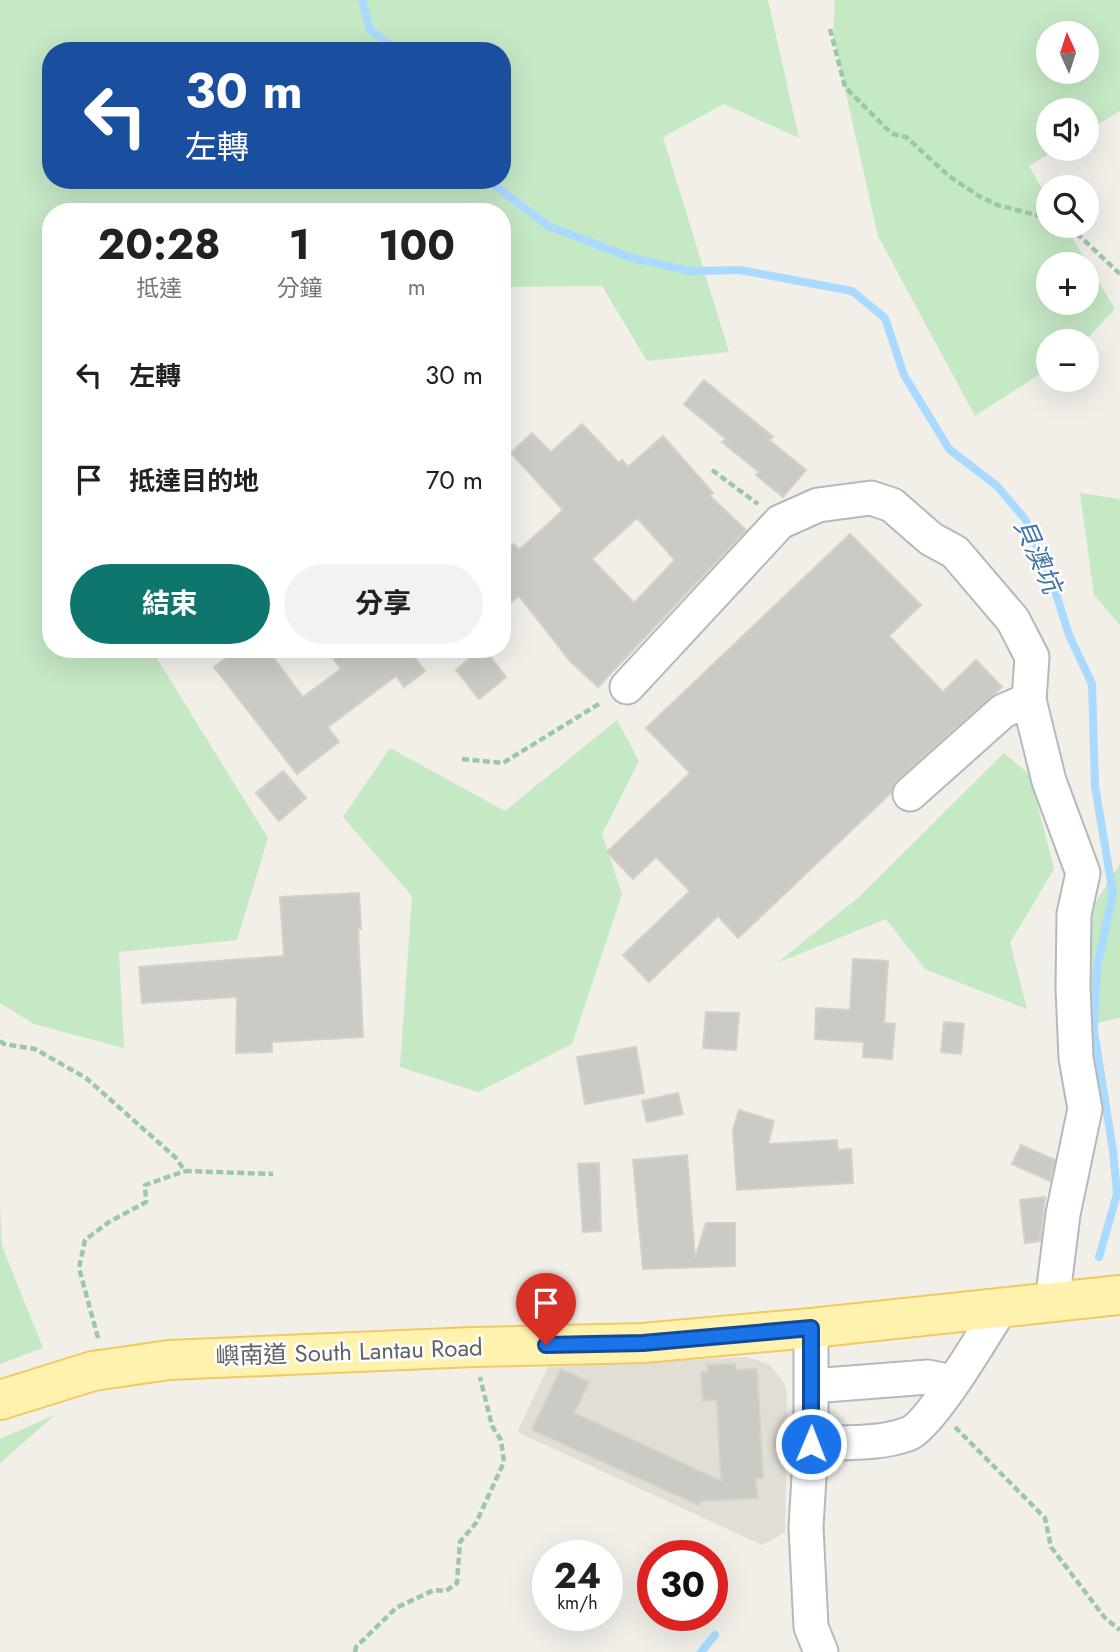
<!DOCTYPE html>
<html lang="zh-TW">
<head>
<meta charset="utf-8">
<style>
  body { margin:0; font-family:Jost,"Noto Sans TC",sans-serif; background:#f2f2f2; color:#202124; height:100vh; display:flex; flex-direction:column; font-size:26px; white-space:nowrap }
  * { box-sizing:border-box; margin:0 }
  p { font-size:23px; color:#757577 }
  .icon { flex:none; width:38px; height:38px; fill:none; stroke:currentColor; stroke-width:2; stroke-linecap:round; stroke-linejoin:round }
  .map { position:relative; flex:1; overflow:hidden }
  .sheet { position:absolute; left:42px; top:203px; width:469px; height:455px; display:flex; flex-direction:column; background:#fff; border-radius:28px; box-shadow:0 7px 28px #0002 }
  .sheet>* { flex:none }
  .banner { position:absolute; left:42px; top:42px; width:469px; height:147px; border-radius:28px; box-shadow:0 7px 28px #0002; background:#1a4fa0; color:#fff; overflow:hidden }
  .needle { width:46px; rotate:357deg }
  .tools { position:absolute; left:1036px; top:21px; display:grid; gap:14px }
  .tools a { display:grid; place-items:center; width:63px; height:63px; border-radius:50%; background:#fff; box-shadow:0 7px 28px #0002; font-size:35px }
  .speed { position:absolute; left:532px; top:1540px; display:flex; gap:14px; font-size:35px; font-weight:700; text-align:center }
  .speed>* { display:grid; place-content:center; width:91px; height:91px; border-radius:50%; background:#fff; box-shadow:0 7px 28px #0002; line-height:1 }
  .speed small { font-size:18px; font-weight:400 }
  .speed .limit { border:10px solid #d22; background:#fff; color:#111 }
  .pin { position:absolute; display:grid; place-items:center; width:60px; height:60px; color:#fff; margin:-72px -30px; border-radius:50% 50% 50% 0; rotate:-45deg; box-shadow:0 0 7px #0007 }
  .pin .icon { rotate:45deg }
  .me { position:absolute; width:77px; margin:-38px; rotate:1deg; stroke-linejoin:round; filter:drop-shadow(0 0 5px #0008) }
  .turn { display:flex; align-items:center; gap:24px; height:147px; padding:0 28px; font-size:32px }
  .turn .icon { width:91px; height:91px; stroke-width:2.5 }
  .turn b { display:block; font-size:49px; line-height:60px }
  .eta { display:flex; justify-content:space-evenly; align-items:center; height:119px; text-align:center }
  .eta b { font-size:42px; font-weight:700; line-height:49px }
  .action { display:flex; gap:14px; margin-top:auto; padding:14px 28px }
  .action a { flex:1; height:80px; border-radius:42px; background:#0f766e; color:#fff; font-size:28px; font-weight:700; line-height:80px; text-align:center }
  .action a+a { background:#f2f2f2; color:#202124 }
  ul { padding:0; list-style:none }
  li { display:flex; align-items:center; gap:21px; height:105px; padding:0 28px }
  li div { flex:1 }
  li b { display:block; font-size:26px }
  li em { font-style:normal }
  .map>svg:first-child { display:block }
  .education { fill:#e1ded6 }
  .green { fill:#c5e8c5; fill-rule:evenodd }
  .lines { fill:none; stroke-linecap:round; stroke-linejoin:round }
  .stream { stroke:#aadaff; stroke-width:8 }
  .building { fill:#cccac5; stroke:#d6d1c6; stroke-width:2; fill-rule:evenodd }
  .minor-casing { stroke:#b5b8bc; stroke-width:37 }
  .major-casing { stroke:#f2c960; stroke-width:42 }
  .path { stroke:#9cc7a9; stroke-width:4.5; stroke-dasharray:7 3.5; stroke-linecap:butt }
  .minor { stroke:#fff; stroke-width:33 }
  .major { stroke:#fff2af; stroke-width:38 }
  .route-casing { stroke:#114b97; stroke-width:18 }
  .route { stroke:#1a73e8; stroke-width:12 }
  .labels { text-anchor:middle; stroke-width:5; stroke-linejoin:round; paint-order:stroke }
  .street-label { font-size:24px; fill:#5f6368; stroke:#fff }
  .water-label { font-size:26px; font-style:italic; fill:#4174aa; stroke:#fff }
</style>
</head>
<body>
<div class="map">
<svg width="1120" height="1652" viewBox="0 0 1120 1652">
  <rect width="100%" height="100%" fill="#f1efe8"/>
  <polygon class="education" points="746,1357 769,1364 784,1383 787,1395 785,1532 762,1545 517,1432 548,1367"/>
  <g class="green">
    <path d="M0,0h768l31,138 -75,-34 -61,33 66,215 -82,9 -45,-75 -100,1v-75h-451v437h100l117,189 -31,102 -118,12 5,96 -90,-24 -34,-21zM51,51h451v129h-451z"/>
    <path d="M835,0h285v111l-33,20v-21h-39v39h9l-28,17 19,33v27h17l50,83 -30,32h-37v28l-73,47 -97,-180 -45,-200zM1087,33v39h-39v-39zM1087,264v39h-39v-39z"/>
    <polygon points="1080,493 1120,499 1120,625 1094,595"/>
    <polygon points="617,720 639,761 602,834 622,894 572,1044 478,1092 400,1067 412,896 343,817 390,748 505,811"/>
    <polygon points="1004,753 1030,775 1054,869 1010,943 1027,1009 925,969 886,919 777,963 859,897"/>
    <polygon points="1120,864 1120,1018 1083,1026 1092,908"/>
    <polygon points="0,1204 2,1246 43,1348 0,1364"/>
    <polygon points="55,1415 0,1463 0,1439"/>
  </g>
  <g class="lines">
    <g class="stream">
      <polyline points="362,0 370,30 399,51"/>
      <polyline points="488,180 548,226 632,258 691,271 740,270 852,291 885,318 904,375 949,449 997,486 1025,519 1052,581 1069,635 1092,684 1095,786 1113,894 1097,967 1094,1030 1113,1151 1117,1194 1099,1257"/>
      <polyline points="701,1652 715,1635"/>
    </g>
  </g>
  <g class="building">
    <polygon points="704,380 773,437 769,440 806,470 783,497 756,475 759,472 722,442 726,439 684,404"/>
    <path d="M582,424l37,39 3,-3 6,7 35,-31 50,57 -3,3 36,34 -148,157 -28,-26 -51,-65 -17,14v-56l12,-10 5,6 44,-40 -52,-57 21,-20 19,19zM637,518l38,42 -41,43 -42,-44z"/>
    <polygon points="850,534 921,605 889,636 943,692 976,660 1002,687 897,780 891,793 738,938 718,916 649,982 623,955 690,891 656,857 633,879 607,852 690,773 646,728"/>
    <polygon points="238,649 267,649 303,697 341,669 326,649 408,649 425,671 404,687 396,676 328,727 339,742 297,774 214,667"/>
    <polygon points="481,649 484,649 506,677 479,699 456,670"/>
    <polygon points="283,771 306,798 279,821 256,793"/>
    <polygon points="359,893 361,929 358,929 363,1037 272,1042 272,1052 236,1053 237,997 142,1003 139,967 284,956 280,897"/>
    <polygon points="853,959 888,961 884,1023 895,1024 892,1059 863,1057 864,1042 815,1039 816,1008 850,1010"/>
    <polygon points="706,1012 739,1013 736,1050 703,1048"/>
    <polygon points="944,1022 964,1024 961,1054 941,1052"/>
    <polygon points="636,1047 644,1093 585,1104 577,1057"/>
    <polygon points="678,1093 683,1114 647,1122 642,1101"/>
    <polygon points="739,1110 774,1121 768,1144 837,1140 838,1150 851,1149 853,1183 737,1190 733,1130"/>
    <polygon points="1021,1145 1055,1160 1050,1181 1012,1164"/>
    <polygon points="687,1155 695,1258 706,1223 735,1223 735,1266 643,1269 633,1160"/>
    <polygon points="599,1163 601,1231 583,1232 578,1164"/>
    <polygon points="1045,1197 1040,1241 1025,1243 1020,1200"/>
    <polygon points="735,1364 735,1370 757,1369 763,1478 755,1478 758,1498 701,1501 699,1505 532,1430 561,1369 589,1382 574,1413 721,1481 717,1400 703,1401 701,1372 708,1372 707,1365"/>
  </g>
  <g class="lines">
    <defs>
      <g id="minor">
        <polyline points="627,687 780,522 818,505 871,498 892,505 931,539 955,552 1013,620 1032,657 1029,700"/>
        <polyline points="910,794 1003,711 1029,700 1049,781 1083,873 1074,914 1073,988 1076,1058 1085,1109 1063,1214 1052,1303"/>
        <polyline points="811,1328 811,1444 806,1527 811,1627 821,1652"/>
        <polyline points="812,1386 928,1377 952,1382"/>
        <path d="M811,1444c31,-2 67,1 97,-10 22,-8 77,-101 92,-125"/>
      </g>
      <polyline id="major" points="0,1400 93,1371 169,1360 473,1347 643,1343 811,1328 1120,1295"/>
    </defs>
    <use href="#minor" class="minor-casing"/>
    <use href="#major" class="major-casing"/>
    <g class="path">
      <polyline points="830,29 845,87 886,128 893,134 906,137 949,176 979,196 997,205 1048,218"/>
      <polyline points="1069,226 1120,274"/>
      <polyline points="712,470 758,504"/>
      <polyline points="462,759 503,763 602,702"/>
      <polyline points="0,1041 4,1044 35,1049 86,1078 175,1157 185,1171 273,1174"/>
      <polyline points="98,1338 79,1268 85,1240 109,1222 146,1202 145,1185 185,1171"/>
      <polyline points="955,1427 1045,1518 1051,1547 1105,1618 1120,1630"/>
      <polyline points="355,1652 356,1647 396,1608 434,1590 446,1591 457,1583 460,1542 476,1523 504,1462 501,1440 492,1426 480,1377"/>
    </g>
    <use href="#minor" class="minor"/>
    <use href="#major" class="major"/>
  </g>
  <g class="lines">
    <defs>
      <polyline id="route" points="546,1345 643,1343 811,1328 811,1444"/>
    </defs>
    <use href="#route" class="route-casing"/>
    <use href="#route" class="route"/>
  </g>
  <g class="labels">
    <g class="street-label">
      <text transform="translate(349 1352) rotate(-2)" y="8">嶼南道 South Lantau Road</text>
    </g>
    <g class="water-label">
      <text transform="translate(1038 556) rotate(66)" y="9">貝澳坑</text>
    </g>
  </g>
</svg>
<div class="tools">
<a><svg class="needle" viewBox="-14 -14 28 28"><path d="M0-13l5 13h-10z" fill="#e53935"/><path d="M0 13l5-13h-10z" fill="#757577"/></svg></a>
<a><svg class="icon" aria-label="sound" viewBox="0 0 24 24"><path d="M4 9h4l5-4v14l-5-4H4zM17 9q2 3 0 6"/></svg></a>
<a><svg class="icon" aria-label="search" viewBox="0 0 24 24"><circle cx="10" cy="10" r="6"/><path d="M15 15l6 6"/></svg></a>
<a>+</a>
<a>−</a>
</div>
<div class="speed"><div>24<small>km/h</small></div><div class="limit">30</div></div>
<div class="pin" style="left:546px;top:1345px;background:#d93025"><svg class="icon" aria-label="arrive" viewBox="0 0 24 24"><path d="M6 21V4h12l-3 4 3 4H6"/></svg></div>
<svg class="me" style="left:811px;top:1444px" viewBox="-20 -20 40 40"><circle r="17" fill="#1a73e8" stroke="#fff" stroke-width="3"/><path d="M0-11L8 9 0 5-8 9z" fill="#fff"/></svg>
<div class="banner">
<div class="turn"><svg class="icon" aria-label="left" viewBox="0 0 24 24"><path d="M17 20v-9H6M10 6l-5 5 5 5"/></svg><div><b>30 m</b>左轉</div></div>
</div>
<section class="sheet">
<div class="eta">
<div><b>20:28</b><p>抵達</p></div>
<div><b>1</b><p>分鐘</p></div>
<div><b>100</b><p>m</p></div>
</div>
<ul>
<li><svg class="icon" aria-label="left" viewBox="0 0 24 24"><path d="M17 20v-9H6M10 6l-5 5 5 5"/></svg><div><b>左轉</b></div><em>30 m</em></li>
<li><svg class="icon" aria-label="arrive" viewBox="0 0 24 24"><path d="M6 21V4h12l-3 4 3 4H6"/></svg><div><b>抵達目的地</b></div><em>70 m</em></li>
</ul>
<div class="action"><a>結束</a><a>分享</a></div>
</section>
</div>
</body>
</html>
